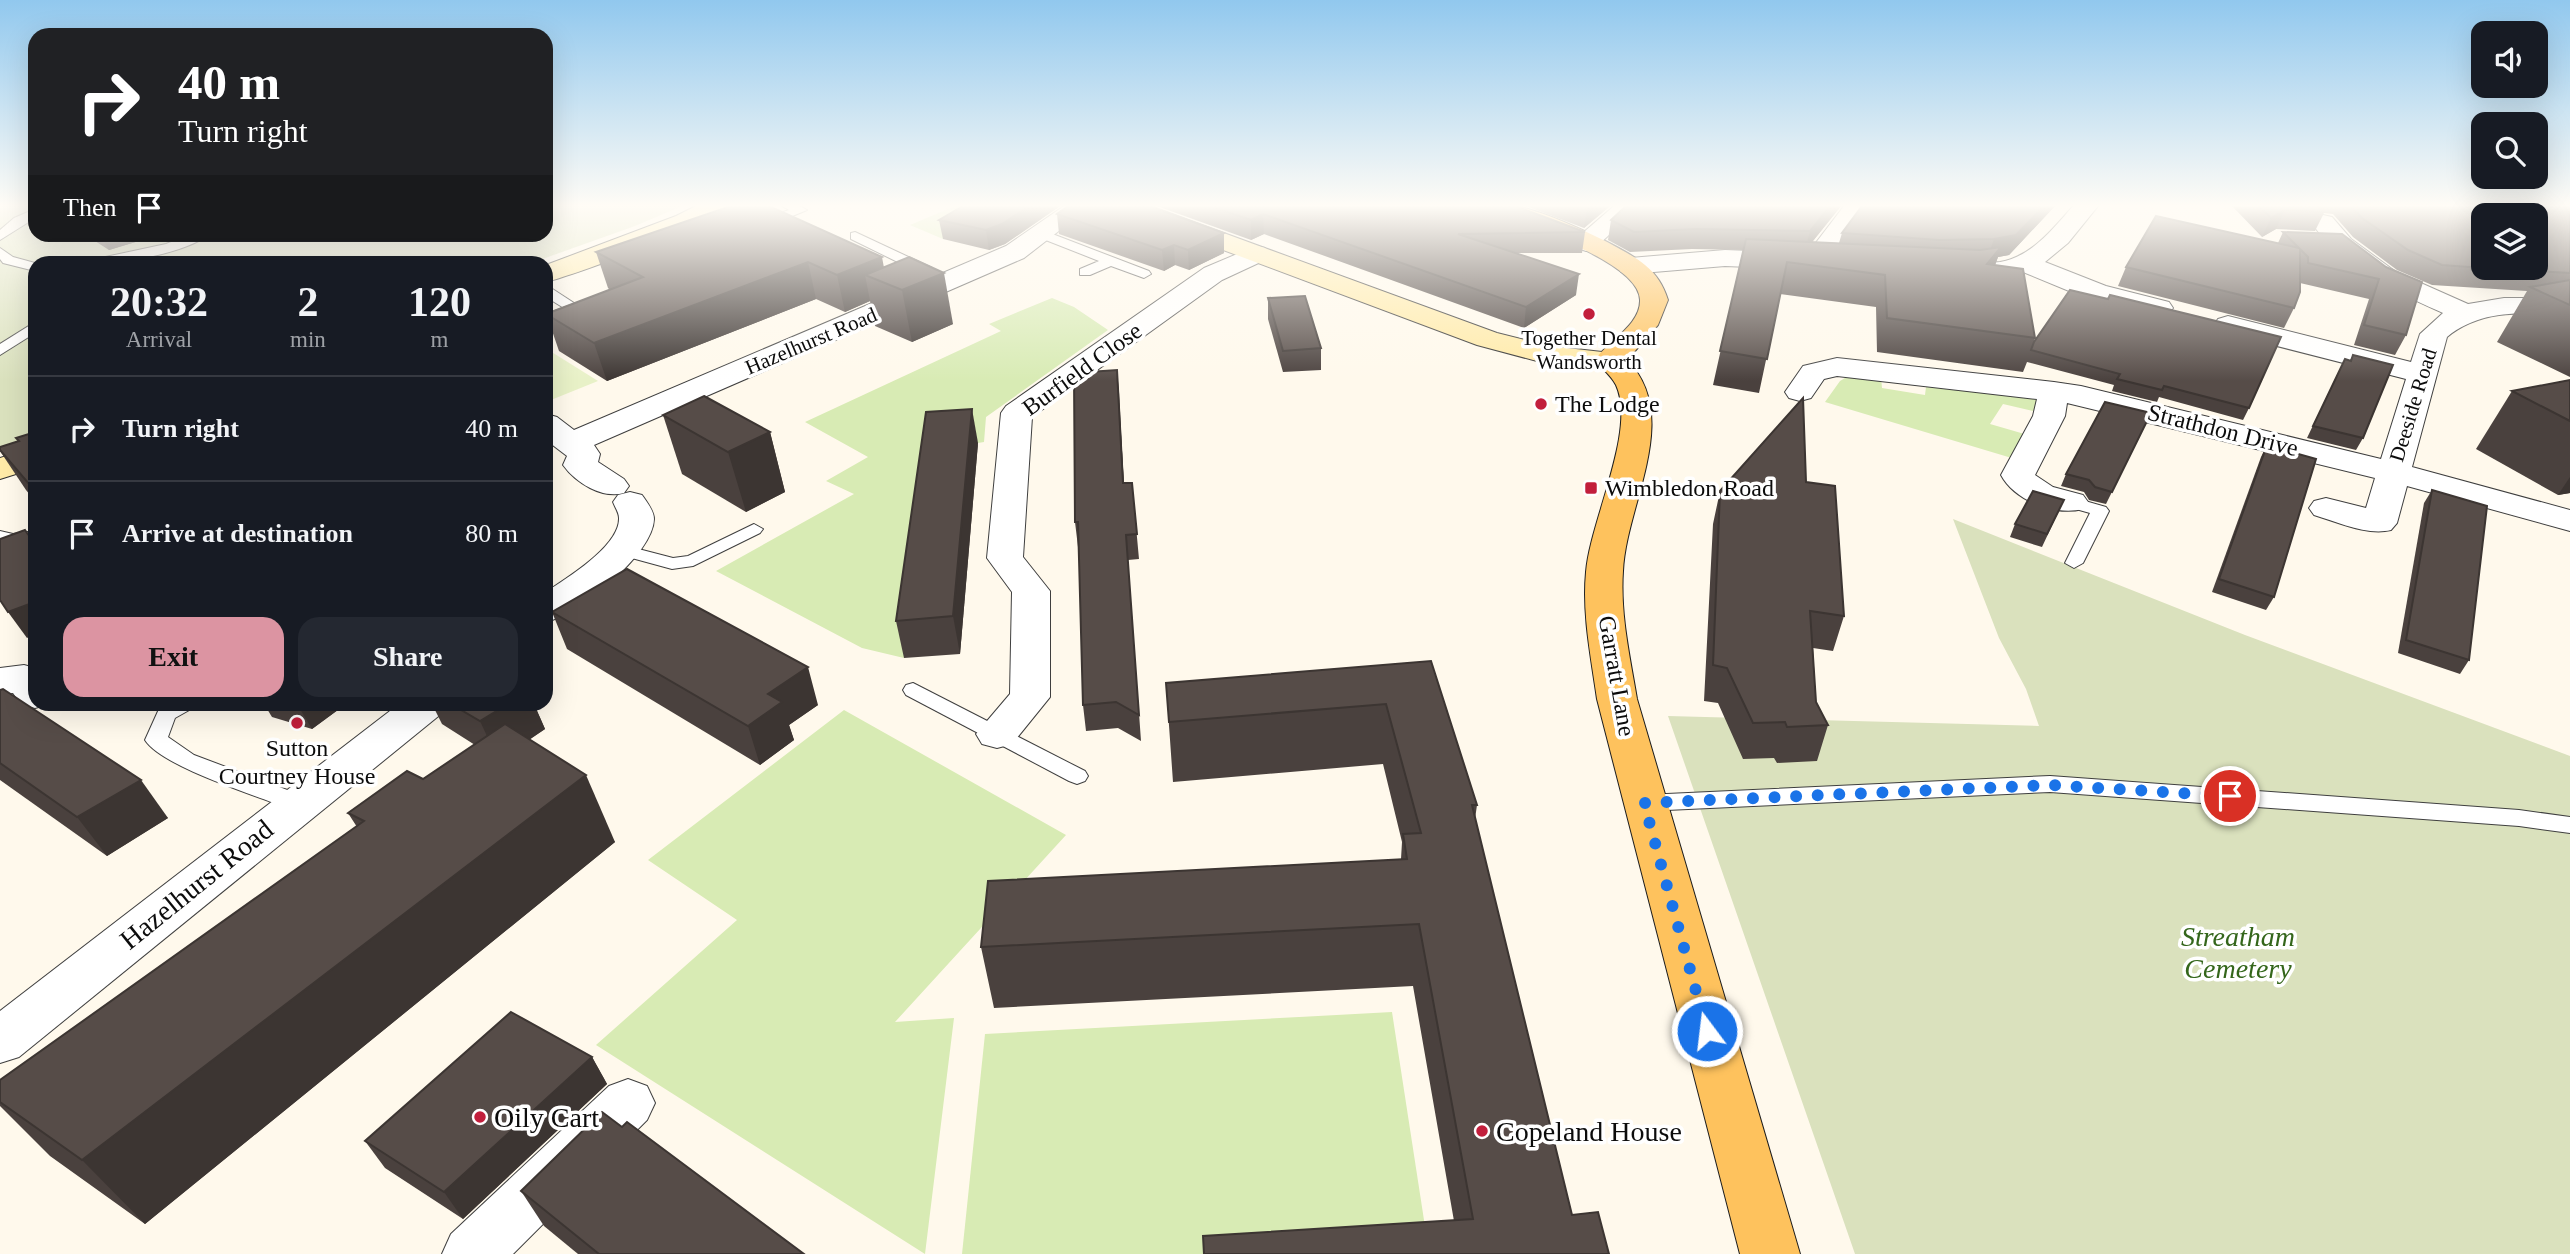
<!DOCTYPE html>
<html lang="en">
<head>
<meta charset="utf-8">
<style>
  body { margin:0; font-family:"Times New Roman",serif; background:#242831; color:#f1f3f6; height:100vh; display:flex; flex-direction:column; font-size:26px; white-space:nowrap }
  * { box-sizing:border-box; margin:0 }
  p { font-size:23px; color:#9ea1a6 }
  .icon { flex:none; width:38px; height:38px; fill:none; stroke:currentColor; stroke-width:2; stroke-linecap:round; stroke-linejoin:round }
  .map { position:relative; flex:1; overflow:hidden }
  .side { position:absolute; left:28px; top:256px; width:525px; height:455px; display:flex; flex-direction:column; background:#171b24; border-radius:21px; box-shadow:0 7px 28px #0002 }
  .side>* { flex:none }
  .hud { position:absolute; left:28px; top:28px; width:525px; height:214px; border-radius:21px; box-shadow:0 7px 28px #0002; background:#202124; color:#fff; overflow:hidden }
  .tools { position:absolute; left:2471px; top:21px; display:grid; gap:14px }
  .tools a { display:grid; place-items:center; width:77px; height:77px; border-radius:14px; background:#171b24; box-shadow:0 7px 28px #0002; font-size:35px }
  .pin { position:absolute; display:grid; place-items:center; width:60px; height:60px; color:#fff; margin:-30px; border:4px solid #fff; border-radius:50%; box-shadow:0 2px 7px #0007 }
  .me { position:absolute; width:77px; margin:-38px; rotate:345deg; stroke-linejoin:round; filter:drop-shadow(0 0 5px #0008) }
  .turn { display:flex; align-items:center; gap:24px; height:147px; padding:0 35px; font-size:32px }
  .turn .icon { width:91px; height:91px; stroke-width:2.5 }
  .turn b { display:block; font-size:49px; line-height:60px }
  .then { display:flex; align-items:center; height:66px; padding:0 35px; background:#0003; gap:14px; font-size:26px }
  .eta { display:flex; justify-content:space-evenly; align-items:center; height:119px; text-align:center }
  .eta b { font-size:42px; font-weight:600; line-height:49px }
  .primary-button { display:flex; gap:14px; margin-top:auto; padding:14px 35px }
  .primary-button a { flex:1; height:80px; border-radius:21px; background:#dc94a2; color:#111; font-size:28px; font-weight:600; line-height:80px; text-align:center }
  .primary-button a+a { background:#242831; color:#f1f3f6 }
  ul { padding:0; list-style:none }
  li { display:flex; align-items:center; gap:21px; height:105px; padding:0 35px; border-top:2px solid #363941 }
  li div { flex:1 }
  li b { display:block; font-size:26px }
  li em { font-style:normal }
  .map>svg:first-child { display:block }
  .green { fill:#d8ebb4 }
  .cemetery { fill:#dae1bd }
  .pitch { fill:#e8f1c7 }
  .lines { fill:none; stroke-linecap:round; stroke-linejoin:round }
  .lane-casing { stroke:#3f3f3f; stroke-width:2 }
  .street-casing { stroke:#3f3f3f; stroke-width:2 }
  .secondary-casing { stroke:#2e2e2e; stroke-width:2 }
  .primary-casing { stroke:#1d1d1d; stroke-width:2 }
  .lane { fill:#fff; fill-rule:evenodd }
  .street { fill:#fff; fill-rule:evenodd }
  .secondary { fill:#ffeaa7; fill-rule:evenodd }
  .primary { fill:#fec25d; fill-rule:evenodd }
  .wall { fill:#4a413e }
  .shaded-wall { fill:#3c3532 }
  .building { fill:#564c48; stroke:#3c3532; stroke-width:2 }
  .route { stroke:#1a73e8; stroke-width:12; stroke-dasharray:0 21.6 }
  .poi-dot { fill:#c21f3c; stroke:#fff; stroke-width:2.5 }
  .labels { text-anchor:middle; stroke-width:7; stroke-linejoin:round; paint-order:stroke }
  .far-poi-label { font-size:21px; fill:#0c0c0c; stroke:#fff }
  .far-street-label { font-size:21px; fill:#0c0c0c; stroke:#fff }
  .street-label { font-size:24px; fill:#0c0c0c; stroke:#fff }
  .poi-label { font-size:24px; fill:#0c0c0c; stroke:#fff; text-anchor:start }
  .near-street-label { font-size:28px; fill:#0c0c0c; stroke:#fff }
  .near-park-label { font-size:28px; font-style:italic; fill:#34661b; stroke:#fff }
  .near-poi-label { font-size:28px; fill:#0c0c0c; stroke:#fff; text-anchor:start }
</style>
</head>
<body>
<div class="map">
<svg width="2570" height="1254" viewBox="0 0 2570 1254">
  <rect width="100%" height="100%" fill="#fff9ec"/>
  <g class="green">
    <polygon points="955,206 999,206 943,239 910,225"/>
    <polygon points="1052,298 1074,307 1108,330 986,417 984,442 978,443 904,658 862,648 716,571 854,494 826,481 868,457 805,422 1001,331 989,324"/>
    <polygon points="1850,375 1881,377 1882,388 1925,395 1926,387 2040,399 2033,411 2003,404 1990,424 2028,435 2015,459 1825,402 1840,381"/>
    <polygon points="844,710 1066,835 895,1022 954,1018 925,1254 596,1045 737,920 648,860"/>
    <polygon points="1392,1012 1428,1246 1358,1254 962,1254 985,1034"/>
  </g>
  <g class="cemetery">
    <polygon points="0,206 35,206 35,234 546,234 546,206 682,206 635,226 534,262 35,262 35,437 0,449"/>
    <polygon points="1953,519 2245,635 2570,756 2570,1254 1855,1254 1668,716 2039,726 2026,689 1999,638"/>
  </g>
  <polygon class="pitch" points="550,351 598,381 546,402 546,353"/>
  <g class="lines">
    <defs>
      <g id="lane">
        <polygon points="782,206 800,206 807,210 768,226 760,226 760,220 789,210"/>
        <polygon points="35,209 35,218 0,240 0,230 14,218"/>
        <polygon points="1042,230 1149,271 1151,274 1144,278 1111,266 1090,275 1080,275 1080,269 1099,261 1038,237 1038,231"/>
        <polygon points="855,232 932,268 934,271 927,275 922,274 851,239 851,233"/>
        <path d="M191,234h19c-23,18 -87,31 -116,28l2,-3 70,-15z"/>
        <polygon points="0,248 13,257 35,263 35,271 3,263 0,259"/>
        <polygon points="546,287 551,288 597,318 590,322 585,321 546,297"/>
        <polygon points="35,322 35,333 0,355 0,344"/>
        <polygon points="2071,497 2106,507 2109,511 2083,563 2074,568 2065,563 2090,513 2065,506 2062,502"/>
        <polygon points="754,524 763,529 760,533 693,566 672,569 617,554 614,550 623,545 673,558 688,556"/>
        <polygon points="0,531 13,534 35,531 35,541 13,544 0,541"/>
        <polygon points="913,683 1085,771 1088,776 1085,781 1077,784 1069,781 906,695 903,690 906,685"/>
        <path d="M169,704h25l-3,5 -16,9 -7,19 26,18 112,42 3,6 -3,6 -8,2 -8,-2c-32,-13 -128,-42 -145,-69l14,-31z"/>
        <polygon points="2050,776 2519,810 2570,817 2570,833 2519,826 2050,792 1645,811 1637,809 1634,803 1637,797 1645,795"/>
      </g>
      <g id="street">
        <path d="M1064,206h27l-67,52 -430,187 6,9 -2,8 26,17 5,7 -5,7c-22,6 -48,-10 -61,-28l4,-9 -21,-16v-26l11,3 17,13 432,-184z"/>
        <polygon points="1614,206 1640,206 1595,248 1586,251 1577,248 1573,243 1577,238"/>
        <polygon points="1844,206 1868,206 1831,256 1834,263 1830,269 1821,271 1812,269 1807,262 1804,267 1795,269 1725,266 1630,274 1621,272 1617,266 1621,260 1630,258 1725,250 1795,253 1805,257"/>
        <path d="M2073,206h25l-30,37 -23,19 61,24 63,16 4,6 -4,6 -10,2 -73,-18 -63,-26 -39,7 -33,-2 -4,-6 4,-6c16,-4 33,-1 49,-3 31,-5 54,-34 73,-56z"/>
        <path d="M2323,215l9,2 19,22 45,33 72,32 36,-6h66v16c-43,-1 -88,-6 -123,23l-35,130 158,43v21l-163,-45 -10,37 -6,7c-24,6 -53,-8 -77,-15l-5,-7 5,-7 12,-3 40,10 9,-30 -308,-75 -2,13 -30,59 18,12 30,8 5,7 -5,7c-28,7 -68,-8 -82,-34l32,-59 4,-17 -200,-23 -13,3 -13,19 -11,3 -11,-3 -4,-6 18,-26 34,-8 217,24 27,4 300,73 25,-80 -188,-48 -4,-6 4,-6 10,-3 183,46 9,-28 23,-21c-51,-23 -99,-43 -132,-91l3,-5z"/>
        <polygon points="1256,246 1265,248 1269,254 1265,260 1222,280 1032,417 1023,557 1050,591 1050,697 1012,744 997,748 982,744 976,734 1010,694 1012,592 987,558 1001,413 1006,406 1204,268"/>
        <path d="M630,492l12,3c5,7 12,16 12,24 -1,36 -76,95 -108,103v-30c21,-14 74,-46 73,-74 0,-5 -4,-11 -6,-16l5,-7z"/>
        <polygon points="24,665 35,668 35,704 49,704 35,708 21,704 13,693 0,694 0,668"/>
        <polygon points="399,704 447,704 441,714 19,1057 0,1063 0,1011"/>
        <polygon points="628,1079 647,1086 655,1103 647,1120 513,1254 442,1254 451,1234 609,1086"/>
      </g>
      <g id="secondary">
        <path d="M696,206h30c-13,19 -152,69 -180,76v-17l130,-49z"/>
        <polygon points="1116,206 1150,206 1497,333 1549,346 1620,354 1625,360 1620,366 1610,369 1548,364 1477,345 1119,211"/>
        <polygon points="35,447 35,468 0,479 0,458"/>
      </g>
      <path id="primary" d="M1481,206c10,-1 22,-1 32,0 27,2 111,41 132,59 12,10 18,20 23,35l-10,25 -31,35c56,57 -1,144 -4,211 -3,43 7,86 14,128l163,555h-60l-143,-555c-6,-42 -15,-85 -11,-127 4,-51 51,-142 30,-187 -5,-10 -15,-17 -21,-25 12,-18 46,-35 45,-60 -1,-40 -123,-77 -156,-89z"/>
    </defs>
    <use href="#lane" class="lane-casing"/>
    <use href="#street" class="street-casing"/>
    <use href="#secondary" class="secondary-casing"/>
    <use href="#primary" class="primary-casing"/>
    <use href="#lane" class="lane"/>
    <use href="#street" class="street"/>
    <use href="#secondary" class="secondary"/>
    <use href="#primary" class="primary"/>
  </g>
  <g class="wall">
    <polygon points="731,206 884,267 953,324 912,342 875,326 870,301 845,312 816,299 607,381 559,351 546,313 610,290 608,288 596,252"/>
    <polygon points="963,206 1060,206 1005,244 989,250 943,239 939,220"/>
    <polygon points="1157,206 1515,206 1585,232 1582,253 1517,253 1576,295 1524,328 1264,234 1251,240"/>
    <polygon points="1522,206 1610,206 1584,228 1526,206"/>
    <polygon points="1626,206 1841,206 1812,242 1839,243 1842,233 1862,206 2055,206 2009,255 1998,257 1995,265 2035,338 2034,342 2249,408 2243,420 2159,397 2157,402 2112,391 2114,385 2027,362 2023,372 1877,352 1876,307 1780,294 1759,393 1713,385 1743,250 1692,249 1630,252 1608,240 1611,220"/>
    <polygon points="2232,206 2570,206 2570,377 2497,342 2527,291 2432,285 2397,270 2353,237 2333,214 2324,213 2315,231 2276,229 2262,237"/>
    <polygon points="1057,214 1224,253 1189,270 1175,265 1164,271 1059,234"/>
    <polygon points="2283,232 2386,267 2406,335 2395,355 2354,345 2369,299 2300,283 2294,308 2284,328 2118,286 2126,267 2278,243"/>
    <polygon points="84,234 162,234 109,250"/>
    <polygon points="1268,298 1321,348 1321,370 1283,372 1268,319"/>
    <polygon points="2353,355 2363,438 2356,450 2307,438 2339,371 2350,360"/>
    <polygon points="1117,370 1124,483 1132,483 1139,559 1128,560 1141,741 1118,728 1086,731 1083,705 1079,546 1078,547 1075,522"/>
    <polygon points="2570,380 2570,493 2558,495 2476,449 2512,391"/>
    <polygon points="663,415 770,432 785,492 746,512 682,474"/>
    <polygon points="2145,425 2106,504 2089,500 2084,492 2061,486 2066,474"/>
    <polygon points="35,432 35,501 26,490 0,451"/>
    <polygon points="978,443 960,654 904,658 896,621"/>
    <polygon points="2267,445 2274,597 2266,610 2212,592 2261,457"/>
    <polygon points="1806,482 1844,616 1833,651 1813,648 1816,702 1828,725 1817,761 1777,763 1774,758 1743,759 1718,703 1704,701 1713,524 1720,491"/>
    <polygon points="2432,490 2469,660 2460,674 2398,653 2424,503"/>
    <polygon points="2064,500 2042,547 2010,537 2015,524"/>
    <polygon points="552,612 818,705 789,725 794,740 760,765 567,649"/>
    <polygon points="1431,661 1477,805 1475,819 1572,1215 1609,1254 1454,1221 1413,986 994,1008 981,947 1401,859 1402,842 1383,764 1173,782 1166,683"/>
    <polygon points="0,690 168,818 107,856 0,780"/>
    <polygon points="264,704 346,704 312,729 272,717"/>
    <polygon points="432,704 534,704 545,729 529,740 615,842 145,1224 50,1156 0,1106 0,1080 357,827 348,813 423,779 475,745 442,724"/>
    <polygon points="592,1057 607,1084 463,1219 385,1168 365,1141"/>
    <polygon points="521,1191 804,1254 578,1254 544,1226"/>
  </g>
  <g class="shaded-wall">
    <polygon points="1029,206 1060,206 1005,244 989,250 986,230"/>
    <polygon points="1590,206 1610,206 1584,228 1587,208"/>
    <polygon points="1830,206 1841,206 1805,251 1810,231"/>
    <polygon points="2044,206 2055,206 2009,255 1998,257 1990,279 1987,259 1994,239"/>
    <polygon points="2285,210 2276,229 2262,237 2271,218"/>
    <polygon points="1263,214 1264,234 1251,240 1251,220"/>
    <polygon points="1224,233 1224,253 1189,270 1188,250"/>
    <polygon points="100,234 162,234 109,250"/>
    <polygon points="1174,245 1175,265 1164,271 1162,250"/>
    <polygon points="882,257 887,284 865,275 870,301 845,312 837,275"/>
    <polygon points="808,262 816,299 607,381 594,343"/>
    <polygon points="944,273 953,324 912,342 902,290"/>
    <polygon points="1579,274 1576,295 1524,328 1526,307"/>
    <polygon points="1117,370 1119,392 1125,507 1123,483"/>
    <polygon points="972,409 978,443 960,654 953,616"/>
    <polygon points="770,432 785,492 746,512 728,452"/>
    <polygon points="2570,477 2570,493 2558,495"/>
    <polygon points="35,602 35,634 27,638 8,612"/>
    <polygon points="808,667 818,705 789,725 794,740 760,765 748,726 768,694"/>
    <polygon points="297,704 346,704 312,729"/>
    <polygon points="508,704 534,704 545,729 498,760 480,721"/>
    <polygon points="586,775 615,842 145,1224 82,1160"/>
    <polygon points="141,780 168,818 107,856 77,817"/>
    <polygon points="592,1057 607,1084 463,1219 444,1192"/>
  </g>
  <g class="building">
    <polygon points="731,206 769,206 882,257 837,275 808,262 594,343 546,314 643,277 596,252"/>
    <polygon points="963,206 1029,206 1002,224 986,230 939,220"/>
    <polygon points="1068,206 1149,206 1224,233 1188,250 1174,245 1162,250 1057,214"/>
    <polygon points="1210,206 1515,206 1585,232 1458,234 1579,274 1526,307 1263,214 1251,220"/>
    <polygon points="1626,206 1830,206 1810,231 1696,229 1634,232 1611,220"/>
    <polygon points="1862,206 2044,206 2016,235 1994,239 1939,240 1842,233"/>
    <polygon points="2259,206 2319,206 2324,212 2285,210 2271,218"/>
    <polygon points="2351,206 2570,206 2570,273 2487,268 2536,268 2536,215 2483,215 2483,268 2442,265 2408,250 2362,218"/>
    <polygon points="2156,216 2299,248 2283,232 2342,234 2386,267 2422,282 2406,335 2364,325 2379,279 2308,263 2308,257 2300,249 2300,292 2294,308 2126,267"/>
    <polygon points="1746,239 1980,250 2001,247 1987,264 2023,269 2035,338 1887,318 1885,275 1787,262 1767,359 1720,351"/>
    <polygon points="909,257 944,273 902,290 865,275"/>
    <polygon points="2570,280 2570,305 2530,287"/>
    <polygon points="2070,290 2108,299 2110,295 2281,337 2249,408 2164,386 2162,390 2117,379 2120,374 2031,350 2034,342"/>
    <polygon points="1305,296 1321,348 1283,351 1268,298"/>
    <polygon points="2353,355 2393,365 2363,438 2313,426 2345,359 2351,361"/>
    <polygon points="1117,370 1123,483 1132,483 1137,534 1126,535 1139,715 1116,702 1083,705 1078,522 1075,522 1074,373"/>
    <polygon points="2570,380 2570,421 2512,391"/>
    <polygon points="704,396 770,432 728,452 663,415"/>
    <polygon points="1803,398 1806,482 1835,486 1844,616 1810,611 1816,702 1828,725 1787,727 1785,722 1753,723 1727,668 1713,665 1720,491"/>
    <polygon points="2105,402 2151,413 2112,492 2095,487 2089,480 2066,474"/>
    <polygon points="972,409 953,616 896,621 926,412"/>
    <polygon points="35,432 35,491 0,450 0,447 19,441 16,438"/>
    <polygon points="2267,445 2316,459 2274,597 2219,579"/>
    <polygon points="2432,490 2487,506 2469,660 2406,640"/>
    <polygon points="2033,491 2064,500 2047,534 2015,524"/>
    <polygon points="25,530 35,544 35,602 8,612 0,600 0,539"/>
    <polygon points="627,569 808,667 768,694 782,702 748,726 552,612"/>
    <polygon points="1431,661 1477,805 1472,805 1572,1215 1598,1212 1609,1254 1204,1254 1203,1236 1473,1219 1419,924 981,947 988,881 1407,859 1403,834 1421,833 1386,704 1169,722 1166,683"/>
    <polygon points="3,689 141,780 77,817 0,763 0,690"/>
    <polygon points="451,704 508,704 480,721"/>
    <polygon points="505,724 586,775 82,1160 0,1102 0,1080 364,821 348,813 407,771 423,779"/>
    <polygon points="511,1012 592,1057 444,1192 365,1141"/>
    <polygon points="602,1112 622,1127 627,1122 804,1254 599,1254 521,1191"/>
  </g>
  <linearGradient id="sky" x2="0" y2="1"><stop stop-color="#91c8ee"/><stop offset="0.54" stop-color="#fffcf6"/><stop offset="1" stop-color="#fffcf6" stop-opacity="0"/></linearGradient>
  <rect width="2570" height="381" fill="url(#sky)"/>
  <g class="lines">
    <polyline class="route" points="1707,1031 1644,803 2050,785 2230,796"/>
  </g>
  <g class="poi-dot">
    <circle cx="1589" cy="314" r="7"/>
    <circle cx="1541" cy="404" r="7"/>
    <rect x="1584" y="481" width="14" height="14" rx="3.5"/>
    <circle cx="297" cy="723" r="7"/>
    <circle cx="480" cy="1117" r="7"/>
    <circle cx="1482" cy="1131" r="7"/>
  </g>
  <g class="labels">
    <g class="far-poi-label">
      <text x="1589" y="345">Together Dental<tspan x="1589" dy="24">Wandsworth</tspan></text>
    </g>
    <g class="far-street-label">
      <text transform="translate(811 341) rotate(-23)" y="7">Hazelhurst Road</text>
      <text transform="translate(2413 405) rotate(-73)" y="7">Deeside Road</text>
    </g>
    <g class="street-label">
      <text transform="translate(1082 369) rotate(-36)" y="8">Burfield Close</text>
      <text transform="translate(2223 430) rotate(14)" y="8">Strathdon Drive</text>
      <text transform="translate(1617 676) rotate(80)" y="8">Garratt Lane</text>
    </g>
    <g class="poi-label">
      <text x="1555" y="412">The Lodge</text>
      <text x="1605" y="496">Wimbledon Road</text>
      <text x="297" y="756" text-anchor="middle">Sutton<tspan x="297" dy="28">Courtney House</tspan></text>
    </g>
    <g class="near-street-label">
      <text transform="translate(196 884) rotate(-39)" y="10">Hazelhurst Road</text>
    </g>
    <g class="near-park-label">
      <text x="2238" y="946">Streatham<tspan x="2238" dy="32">Cemetery</tspan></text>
    </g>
    <g class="near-poi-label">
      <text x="494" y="1127">Oily Cart</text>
      <text x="1496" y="1141">Copeland House</text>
    </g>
  </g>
</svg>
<div class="tools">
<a><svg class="icon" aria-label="sound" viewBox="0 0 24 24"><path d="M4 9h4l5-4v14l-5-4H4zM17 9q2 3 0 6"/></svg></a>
<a><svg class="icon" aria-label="search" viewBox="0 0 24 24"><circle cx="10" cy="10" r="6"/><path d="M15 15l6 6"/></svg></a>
<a><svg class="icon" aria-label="layers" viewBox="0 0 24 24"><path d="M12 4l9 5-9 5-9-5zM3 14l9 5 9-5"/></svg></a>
</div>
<div class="pin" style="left:2230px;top:796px;background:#d93025"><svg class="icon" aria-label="arrive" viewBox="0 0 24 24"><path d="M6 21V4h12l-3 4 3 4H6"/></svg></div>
<svg class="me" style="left:1707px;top:1031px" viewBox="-20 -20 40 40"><circle r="17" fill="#1a73e8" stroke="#fff" stroke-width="3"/><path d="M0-11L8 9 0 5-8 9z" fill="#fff"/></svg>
<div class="hud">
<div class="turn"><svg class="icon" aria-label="right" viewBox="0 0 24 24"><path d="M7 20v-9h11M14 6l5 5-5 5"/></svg><div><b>40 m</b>Turn right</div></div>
<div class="then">Then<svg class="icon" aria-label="arrive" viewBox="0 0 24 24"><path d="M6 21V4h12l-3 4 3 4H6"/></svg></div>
</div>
<section class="side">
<div class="eta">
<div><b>20:32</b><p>Arrival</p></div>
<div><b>2</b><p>min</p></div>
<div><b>120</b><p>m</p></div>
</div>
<ul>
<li><svg class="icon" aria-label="right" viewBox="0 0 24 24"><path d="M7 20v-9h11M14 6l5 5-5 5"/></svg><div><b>Turn right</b></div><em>40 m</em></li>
<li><svg class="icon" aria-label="arrive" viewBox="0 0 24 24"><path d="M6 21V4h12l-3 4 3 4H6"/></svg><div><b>Arrive at destination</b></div><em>80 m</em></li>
</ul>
<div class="primary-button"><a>Exit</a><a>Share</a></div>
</section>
</div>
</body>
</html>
